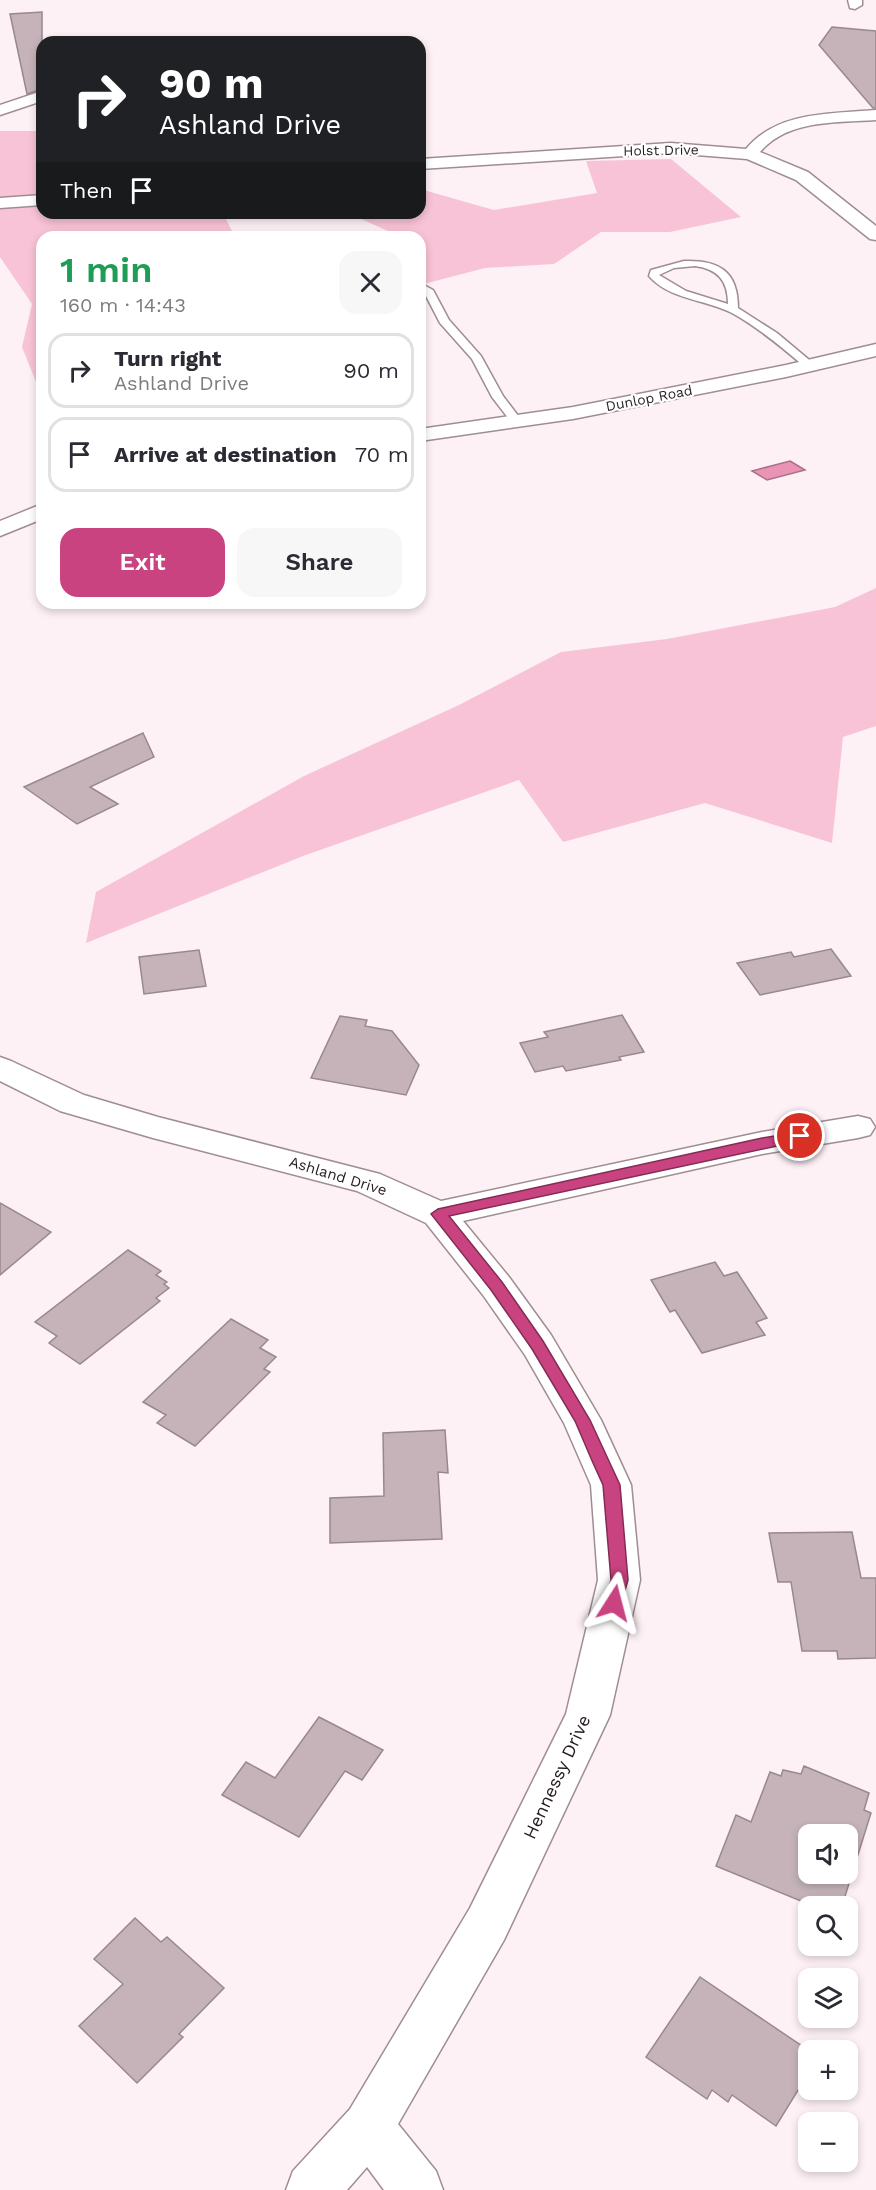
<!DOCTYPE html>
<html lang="en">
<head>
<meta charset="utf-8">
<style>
  body { margin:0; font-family:"Work Sans",sans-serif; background:#f7f7f7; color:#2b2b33; height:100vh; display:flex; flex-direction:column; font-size:22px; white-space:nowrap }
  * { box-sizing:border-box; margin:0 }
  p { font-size:20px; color:#7c7c81 }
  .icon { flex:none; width:33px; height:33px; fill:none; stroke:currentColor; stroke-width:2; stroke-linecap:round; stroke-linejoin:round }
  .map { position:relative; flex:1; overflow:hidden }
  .panel { position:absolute; left:36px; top:231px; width:390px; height:378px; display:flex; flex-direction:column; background:#fff; border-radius:18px; box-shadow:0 3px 9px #0003 }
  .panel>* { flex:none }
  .guide { position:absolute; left:36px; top:36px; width:390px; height:183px; border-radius:18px; box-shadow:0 3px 9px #0003; background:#202124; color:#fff; overflow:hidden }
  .fabs { position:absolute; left:798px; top:1824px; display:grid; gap:12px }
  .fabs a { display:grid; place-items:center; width:60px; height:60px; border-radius:12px; background:#fff; box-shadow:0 3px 9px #0003; font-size:30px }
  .pin { position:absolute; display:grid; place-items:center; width:51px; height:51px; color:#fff; margin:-26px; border:3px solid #fff; border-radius:50%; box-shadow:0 2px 6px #0007 }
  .me { position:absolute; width:66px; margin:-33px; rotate:9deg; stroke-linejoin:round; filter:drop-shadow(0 0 4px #0008) }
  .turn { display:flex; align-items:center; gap:21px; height:126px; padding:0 24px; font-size:27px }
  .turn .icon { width:78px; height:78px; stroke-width:2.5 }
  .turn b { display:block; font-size:42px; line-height:51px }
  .then { display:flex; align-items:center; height:57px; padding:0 24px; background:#0003; gap:12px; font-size:22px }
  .round { display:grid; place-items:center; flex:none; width:63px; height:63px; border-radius:18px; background:#f7f7f7 }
  .headline { display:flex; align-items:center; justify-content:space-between; height:102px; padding:0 24px }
  h1 { font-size:36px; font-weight:600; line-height:45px; color:#1e9e55 }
  .cta { display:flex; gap:12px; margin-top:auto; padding:12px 24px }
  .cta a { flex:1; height:69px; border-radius:18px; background:#ca4381; color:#fff; font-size:24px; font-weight:600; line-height:69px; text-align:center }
  .cta a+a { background:#f7f7f7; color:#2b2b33 }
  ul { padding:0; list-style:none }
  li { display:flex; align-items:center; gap:18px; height:75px; margin:0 12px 9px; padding:0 12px; border:3px solid #e1e1e2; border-radius:18px }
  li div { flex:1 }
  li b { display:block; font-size:22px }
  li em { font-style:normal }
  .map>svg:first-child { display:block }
  .green { fill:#f8c3d6 }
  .water { fill:#e994b4; stroke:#ae7087; stroke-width:1.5 }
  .building { fill:#c5b3b9; stroke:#99888d; stroke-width:1.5; fill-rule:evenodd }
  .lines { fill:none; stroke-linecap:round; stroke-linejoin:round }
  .lane-casing { stroke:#9f8d93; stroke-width:3 }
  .street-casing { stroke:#9f8d93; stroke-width:3 }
  .lane { fill:#fff; fill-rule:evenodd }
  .street { fill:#fff; fill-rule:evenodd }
  .route { fill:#ca4381; stroke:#832c54; stroke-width:1.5 }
  .labels { text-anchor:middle; stroke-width:4.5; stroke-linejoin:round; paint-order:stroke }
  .far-street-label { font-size:14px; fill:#241d1f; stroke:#fff }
  .street-label { font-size:15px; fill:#241d1f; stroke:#fff }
  .near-street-label { font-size:18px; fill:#241d1f; stroke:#fff }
</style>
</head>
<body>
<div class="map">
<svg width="876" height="2190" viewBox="0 0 876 2190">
  <rect width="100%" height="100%" fill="#fdf1f5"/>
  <g class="green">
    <polygon points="0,131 42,131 42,213 223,213 235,237 42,237 42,397 22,347 32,304 0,257"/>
    <polygon points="671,159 741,217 670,232 601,232 554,264 485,268 420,285 420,237 401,237 348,213 420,213 420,189 494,210 597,193 586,161"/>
    <polygon points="876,588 876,726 843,737 832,843 705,803 563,842 519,780 303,856 86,943 96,892 304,776 459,705 561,652 667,639 835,607"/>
  </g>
  <polygon class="water" points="790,461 805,470 767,480 752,471"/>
  <g class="building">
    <polygon points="42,12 42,89 27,94 10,14"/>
    <polygon points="832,27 876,31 876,108 873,108 819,45"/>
    <polygon points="143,733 154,757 90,787 118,804 77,824 24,787"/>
    <polygon points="831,949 851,976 760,995 737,963 791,952 794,957"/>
    <polygon points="199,950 206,986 144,994 139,957"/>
    <polygon points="622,1015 644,1052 619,1057 621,1060 566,1071 563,1066 535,1072 520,1043 548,1037 544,1032"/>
    <polygon points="340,1016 367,1020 365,1026 392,1031 419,1065 406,1095 311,1078"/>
    <polygon points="0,1203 51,1232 0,1275"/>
    <polygon points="128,1250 161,1271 156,1275 167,1282 164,1284 169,1288 156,1298 160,1301 80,1364 49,1343 57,1336 35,1322"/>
    <polygon points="715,1262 724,1276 737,1272 767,1318 756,1322 765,1335 702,1353 675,1310 670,1312 651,1280"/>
    <polygon points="231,1319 268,1340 260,1348 276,1357 264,1369 270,1372 195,1446 157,1423 166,1415 143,1402"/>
    <polygon points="445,1430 448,1473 438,1472 442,1539 330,1543 330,1498 384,1496 383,1433"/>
    <polygon points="852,1532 861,1578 876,1578 876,1658 838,1659 837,1651 802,1651 791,1582 778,1582 769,1533"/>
    <polygon points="319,1717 383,1750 362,1780 345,1771 299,1837 222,1795 246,1762 275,1778"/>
    <path d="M804,1766l65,27 -5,17 7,3 -29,93h-29l-97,-40 20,-51 15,7 19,-50 11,4 2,-6 18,4zM808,1834h40v40h-40z"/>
    <polygon points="135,1918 161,1942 167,1937 224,1988 179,2034 183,2037 137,2083 79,2026 123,1984 94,1959"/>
    <polygon points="700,1977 808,2050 808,2074 776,2126 732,2095 728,2102 712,2090 707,2099 646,2057"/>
  </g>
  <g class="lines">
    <defs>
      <g id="lane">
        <path d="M684,261c35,-1 54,10 54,47l39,25 37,31v4h-8c-23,-20 -47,-40 -74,-55 -27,-14 -62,-13 -83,-37l2,-6zM695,266c23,3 33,15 33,38l-42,-13 -27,-16 15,-7z"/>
        <polygon points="420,283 433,290 449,320 481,356 503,396 522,421 520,423 512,423 492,397 472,359 440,323 425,294 420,291"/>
      </g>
      <g id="street">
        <polygon points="848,0 862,0 862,5 855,9 850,8"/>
        <polygon points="42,91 42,101 0,115 0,105"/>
        <path d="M876,110v10c-39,3 -88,-1 -116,32l48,20 68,54v14l-6,-1 -74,-59 -49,-21 -76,-6 -251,16v-10l251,-16 75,6c31,-38 85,-35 130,-39z"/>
        <polygon points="42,195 42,205 0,208 0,198"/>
        <polygon points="876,344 876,356 786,377 573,419 420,441 420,429 573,407 786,365"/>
        <polygon points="42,504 42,519 0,536 0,521"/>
        <polygon points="0,1057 11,1061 84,1095 158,1117 380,1174 441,1201 762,1132 858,1116 870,1119 875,1127 870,1135 858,1138 762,1154 463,1221 509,1277 551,1335 601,1420 631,1485 640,1580 610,1715 504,1940 398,2124 436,2171 443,2190 384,2190 367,2167 347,2190 286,2190 293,2171 350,2109 470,1908 566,1714 598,1580 591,1485 564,1423 525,1355 483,1295 426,1223 357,1191 153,1138 60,1111 0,1081"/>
      </g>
    </defs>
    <use href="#lane" class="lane-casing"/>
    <use href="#street" class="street-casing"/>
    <use href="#lane" class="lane"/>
    <use href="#street" class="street"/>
  </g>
  <polygon class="route" points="800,1132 805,1133 807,1136 805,1140 449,1216 502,1282 543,1341 590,1420 620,1485 628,1580 620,1608 614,1610 608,1608 605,1603 611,1580 603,1485 593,1463 575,1421 532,1349 491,1290 431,1214 438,1209 762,1138"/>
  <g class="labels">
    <g class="far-street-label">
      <text transform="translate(661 150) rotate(-1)" y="5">Holst Drive</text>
      <text transform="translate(649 398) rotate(-11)" y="5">Dunlop Road</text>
    </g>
    <g class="street-label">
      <text transform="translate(338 1176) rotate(17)" y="5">Ashland Drive</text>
    </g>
    <g class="near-street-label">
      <text transform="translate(557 1777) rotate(-65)" y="6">Hennessy Drive</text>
    </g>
  </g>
</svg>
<div class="fabs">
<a><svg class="icon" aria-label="sound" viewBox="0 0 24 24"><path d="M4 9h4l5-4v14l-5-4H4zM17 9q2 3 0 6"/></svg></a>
<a><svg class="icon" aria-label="search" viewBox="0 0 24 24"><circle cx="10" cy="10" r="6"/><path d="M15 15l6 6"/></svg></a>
<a><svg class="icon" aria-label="layers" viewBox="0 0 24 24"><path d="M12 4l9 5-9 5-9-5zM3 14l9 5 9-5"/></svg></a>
<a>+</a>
<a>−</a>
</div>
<div class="pin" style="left:800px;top:1136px;background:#d93025"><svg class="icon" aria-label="arrive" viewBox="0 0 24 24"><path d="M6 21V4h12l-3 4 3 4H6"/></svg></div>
<svg class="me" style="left:614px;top:1603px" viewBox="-20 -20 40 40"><path d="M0-17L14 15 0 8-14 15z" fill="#ca4381" stroke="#fff" stroke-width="4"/></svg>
<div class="guide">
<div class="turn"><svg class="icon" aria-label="right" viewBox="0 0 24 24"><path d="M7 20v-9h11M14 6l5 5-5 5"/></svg><div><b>90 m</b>Ashland Drive</div></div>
<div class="then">Then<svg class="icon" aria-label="arrive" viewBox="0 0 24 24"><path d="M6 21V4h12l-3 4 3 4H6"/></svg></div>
</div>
<section class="panel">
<div class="headline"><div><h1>1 min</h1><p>160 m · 14:43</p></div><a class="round"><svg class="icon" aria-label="close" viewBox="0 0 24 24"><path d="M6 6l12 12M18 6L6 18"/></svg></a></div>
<ul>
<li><svg class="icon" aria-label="right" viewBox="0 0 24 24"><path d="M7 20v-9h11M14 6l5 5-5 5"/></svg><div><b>Turn right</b><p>Ashland Drive</p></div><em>90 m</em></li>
<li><svg class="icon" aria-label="arrive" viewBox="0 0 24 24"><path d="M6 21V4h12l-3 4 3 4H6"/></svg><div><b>Arrive at destination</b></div><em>70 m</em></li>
</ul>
<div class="cta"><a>Exit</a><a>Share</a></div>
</section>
</div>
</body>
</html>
